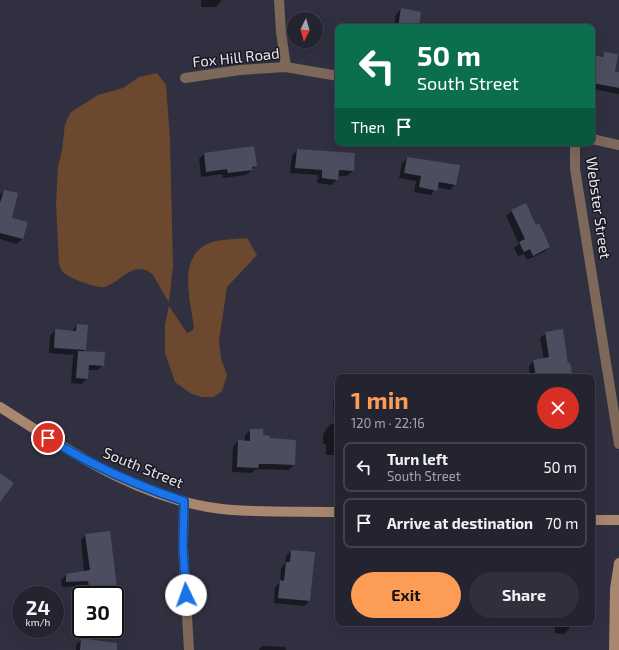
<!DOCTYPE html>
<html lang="en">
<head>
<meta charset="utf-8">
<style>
  body { margin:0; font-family:"Exo 2",sans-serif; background:#30303d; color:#f1f3f6; height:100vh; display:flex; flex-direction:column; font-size:15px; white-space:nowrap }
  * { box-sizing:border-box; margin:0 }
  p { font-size:13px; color:#a3a4ab }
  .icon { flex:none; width:22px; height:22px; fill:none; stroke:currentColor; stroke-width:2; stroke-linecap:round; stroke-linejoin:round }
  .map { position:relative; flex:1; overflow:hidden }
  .panel { position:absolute; left:335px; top:374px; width:260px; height:252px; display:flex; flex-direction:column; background:#242431; border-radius:8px; box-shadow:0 4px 16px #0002,0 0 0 1px #41414d }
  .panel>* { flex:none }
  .banner { position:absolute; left:335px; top:24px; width:260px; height:122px; border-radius:8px; box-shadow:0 4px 16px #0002,0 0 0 1px #41414d; background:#0b6e4f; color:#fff; overflow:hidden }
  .needle { width:26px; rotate:185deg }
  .tools { position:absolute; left:287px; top:12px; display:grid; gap:8px }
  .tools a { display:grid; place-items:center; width:36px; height:36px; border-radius:50%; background:#242431; box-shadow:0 4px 16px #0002,0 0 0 1px #41414d; font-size:20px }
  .speed { position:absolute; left:12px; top:586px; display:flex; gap:8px; font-size:20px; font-weight:700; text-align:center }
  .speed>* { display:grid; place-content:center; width:52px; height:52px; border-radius:50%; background:#242431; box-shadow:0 4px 16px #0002,0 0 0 1px #41414d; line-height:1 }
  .speed small { font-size:10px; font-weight:400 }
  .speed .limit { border:2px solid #111; border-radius:6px; background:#fff; color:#111 }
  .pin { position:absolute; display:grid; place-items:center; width:34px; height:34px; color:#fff; margin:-17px; border:2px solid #fff; border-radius:50%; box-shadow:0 1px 4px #0007 }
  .me { position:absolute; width:44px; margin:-22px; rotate:357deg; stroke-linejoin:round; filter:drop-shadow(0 0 3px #0008) }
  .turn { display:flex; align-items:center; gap:14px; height:84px; padding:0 16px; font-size:18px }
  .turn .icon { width:52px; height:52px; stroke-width:2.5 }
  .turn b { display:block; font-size:28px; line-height:34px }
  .then { display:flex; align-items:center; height:38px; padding:0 16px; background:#0003; gap:8px; font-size:15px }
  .round { display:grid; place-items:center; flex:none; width:42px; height:42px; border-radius:21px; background:#30303d }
  .headline { display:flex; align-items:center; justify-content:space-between; height:68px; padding:0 16px }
  h1 { font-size:24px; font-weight:700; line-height:30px; color:#fd9d55 }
  .action { display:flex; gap:8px; margin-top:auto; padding:8px 16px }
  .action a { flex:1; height:46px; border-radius:24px; background:#fd9d55; color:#111; font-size:16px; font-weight:700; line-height:46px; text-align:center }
  .action a+a { background:#30303d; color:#f1f3f6 }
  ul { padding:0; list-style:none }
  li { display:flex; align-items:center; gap:12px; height:50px; margin:0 8px 6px; padding:0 8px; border:2px solid #41414d; border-radius:8px }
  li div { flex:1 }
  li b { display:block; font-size:15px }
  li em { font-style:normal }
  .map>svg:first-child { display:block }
  .green { fill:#6c482e }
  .shadow { fill:#0007 }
  .building { fill:#4c4d5f }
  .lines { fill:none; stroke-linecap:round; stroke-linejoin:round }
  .street { stroke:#7e685a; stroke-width:10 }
  .secondary { stroke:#a8866f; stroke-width:10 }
  .route-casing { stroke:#114b97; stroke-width:10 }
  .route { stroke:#1a73e8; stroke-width:7 }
  .labels { text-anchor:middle; stroke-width:3; stroke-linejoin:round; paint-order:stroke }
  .street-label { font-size:15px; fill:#e5e6f1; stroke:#191921 }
</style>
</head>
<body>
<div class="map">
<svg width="619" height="650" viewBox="0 0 619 650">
  <rect width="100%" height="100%" fill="#303041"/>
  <g class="green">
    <path d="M157,73l9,12 4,55 3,126 -4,36c-5,-6 -14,-26 -18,-29 -19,-14 -32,12 -48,14 -6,1 -35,-9 -40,-15 -2,-2 -3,-6 -4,-8l-3,-61 2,-36 4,-17 3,-26 6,-12 27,-17 25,-7 16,-11z"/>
    <path d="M247,238l10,17 -30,32 -8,54 2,18 6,16 -5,16 -8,6h-12l-12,-4 -15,-11 -10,-29v-29l4,-18 18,27 5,-2 2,-4c-5,-32 -19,-81 28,-87 8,-1 17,-1 25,-2z"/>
  </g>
  <g class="shadow">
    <polygon points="201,0 221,0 221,1 216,7 201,7"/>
    <polygon points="401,9 418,24 433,27 394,27 396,14"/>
    <polygon points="605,53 614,72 619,73 619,94 592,89 592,58 600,58"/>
    <polygon points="297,150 354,154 353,171 347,176 337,176 337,179 332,185 317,183 318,175 290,173 292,155"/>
    <polygon points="204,154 256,166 246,175 223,178 222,174 201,177 199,159"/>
    <polygon points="407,158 455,184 450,190 437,187 431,195 414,192 416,181 399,178 402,164"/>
    <polygon points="4,191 10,219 23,238 17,244 0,239 0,195"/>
    <polygon points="526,204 536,226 549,247 544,252 527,260 524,254 518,256 514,248 519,244 506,216 511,211"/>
    <polygon points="77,325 85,350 83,352 103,365 98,370 88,370 87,378 82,384 71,383 73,357 75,355 49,353 50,336 55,330 72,331"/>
    <polygon points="562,331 571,377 530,377 529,366 534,361 544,359 540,338 546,333"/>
    <polygon points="338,395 338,455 326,455 326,444 323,444 323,435 326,429 331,424 334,424 333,400"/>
    <polygon points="251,430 268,439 294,465 289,470 256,469 252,473 232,472 233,447 238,441 245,442 245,435"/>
    <polygon points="86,535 116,588 110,593 85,595 83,586 62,587 61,580 66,575 84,572 81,540"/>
    <polygon points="291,551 309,601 304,606 274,603 275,587 280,582 281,568 285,564 286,556"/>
    <polygon points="523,623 569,623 569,629 564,634 555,633 555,625"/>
    <polygon points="82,639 99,650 76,650 76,645"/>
    <polygon points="262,646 286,647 286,650 259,650"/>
  </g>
  <g class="building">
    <polygon points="401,8 421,12 419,27 398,27"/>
    <polygon points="604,52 618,54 615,72 619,72 619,88 592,83 592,55 603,57"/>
    <polygon points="254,146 257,166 252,167 253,170 228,173 227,169 206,172 204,153"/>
    <polygon points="297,149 355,153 354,171 339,170 338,180 322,178 322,170 295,168"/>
    <polygon points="407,157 460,165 456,185 439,182 437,191 419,187 421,176 404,173"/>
    <polygon points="4,190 18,193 12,218 28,222 23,239 0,233 0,203"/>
    <polygon points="526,203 536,225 539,223 550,247 533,256 530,249 524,252 519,242 525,239 511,210"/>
    <polygon points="77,324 88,325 86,350 54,348 55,329 76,331"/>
    <polygon points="563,329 568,363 570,363 573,377 536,377 533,360 549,357 545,332"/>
    <polygon points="78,351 105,352 104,366 89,365 88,379 76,378"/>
    <polygon points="250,429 263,429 263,435 270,436 269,438 296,440 295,465 272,464 259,464 258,468 237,467 238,440 250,441"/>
    <polygon points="0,473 14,483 0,502"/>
    <polygon points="110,531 117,588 90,591 88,581 66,582 66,574 90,570 85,534"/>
    <polygon points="291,550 315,552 310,601 278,598 280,580 284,581 286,562 290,562"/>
    <polygon points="81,638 117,643 117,650 80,650"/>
  </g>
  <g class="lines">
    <g class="street">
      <polyline points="279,0 281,32 286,67"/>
      <polyline points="185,78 240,70 286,67 338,76"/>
      <polyline points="592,139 619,145"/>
      <polyline points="575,143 575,169 619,444"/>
      <polyline points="184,501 183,547 189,650"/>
    </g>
    <g class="secondary">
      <path d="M0,407c68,43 140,93 222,102 38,4 78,2 116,3"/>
      <polyline points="592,520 619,520"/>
      <polyline points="614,650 615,589 619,563"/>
    </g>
  </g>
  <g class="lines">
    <defs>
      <path id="route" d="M48,438c43,27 87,47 136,63l-1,46 3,48"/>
    </defs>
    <use href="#route" class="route-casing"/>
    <use href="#route" class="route"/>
  </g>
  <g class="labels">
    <g class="street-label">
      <text transform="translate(236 58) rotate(-6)" y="5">Fox Hill Road</text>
      <text transform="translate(598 208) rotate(82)" y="5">Webster Street</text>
      <text transform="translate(143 468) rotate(22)" y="5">South Street</text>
    </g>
  </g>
</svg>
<div class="tools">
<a><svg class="needle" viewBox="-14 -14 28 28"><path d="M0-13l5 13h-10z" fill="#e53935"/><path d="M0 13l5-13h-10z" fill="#a3a4ab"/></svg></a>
</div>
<div class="speed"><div>24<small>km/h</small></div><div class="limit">30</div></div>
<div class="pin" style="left:48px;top:438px;background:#d93025"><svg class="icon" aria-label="arrive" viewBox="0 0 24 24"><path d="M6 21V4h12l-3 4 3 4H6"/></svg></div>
<svg class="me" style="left:186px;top:595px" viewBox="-20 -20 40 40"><circle r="19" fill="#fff"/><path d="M0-13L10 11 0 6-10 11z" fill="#1a73e8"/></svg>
<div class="banner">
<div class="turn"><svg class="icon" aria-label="left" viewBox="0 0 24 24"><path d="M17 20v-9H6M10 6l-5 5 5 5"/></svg><div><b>50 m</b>South Street</div></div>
<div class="then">Then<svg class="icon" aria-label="arrive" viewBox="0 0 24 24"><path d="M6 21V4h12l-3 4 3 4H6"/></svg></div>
</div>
<section class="panel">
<div class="headline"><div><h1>1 min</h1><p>120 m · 22:16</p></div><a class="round" style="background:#d93025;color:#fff"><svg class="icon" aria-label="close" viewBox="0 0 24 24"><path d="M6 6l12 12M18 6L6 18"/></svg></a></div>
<ul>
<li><svg class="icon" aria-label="left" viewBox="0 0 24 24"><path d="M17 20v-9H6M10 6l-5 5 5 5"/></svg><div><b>Turn left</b><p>South Street</p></div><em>50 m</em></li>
<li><svg class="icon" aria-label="arrive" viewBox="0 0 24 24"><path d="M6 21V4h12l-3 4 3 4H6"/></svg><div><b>Arrive at destination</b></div><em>70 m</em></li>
</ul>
<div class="action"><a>Exit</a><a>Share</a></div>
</section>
</div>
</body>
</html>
